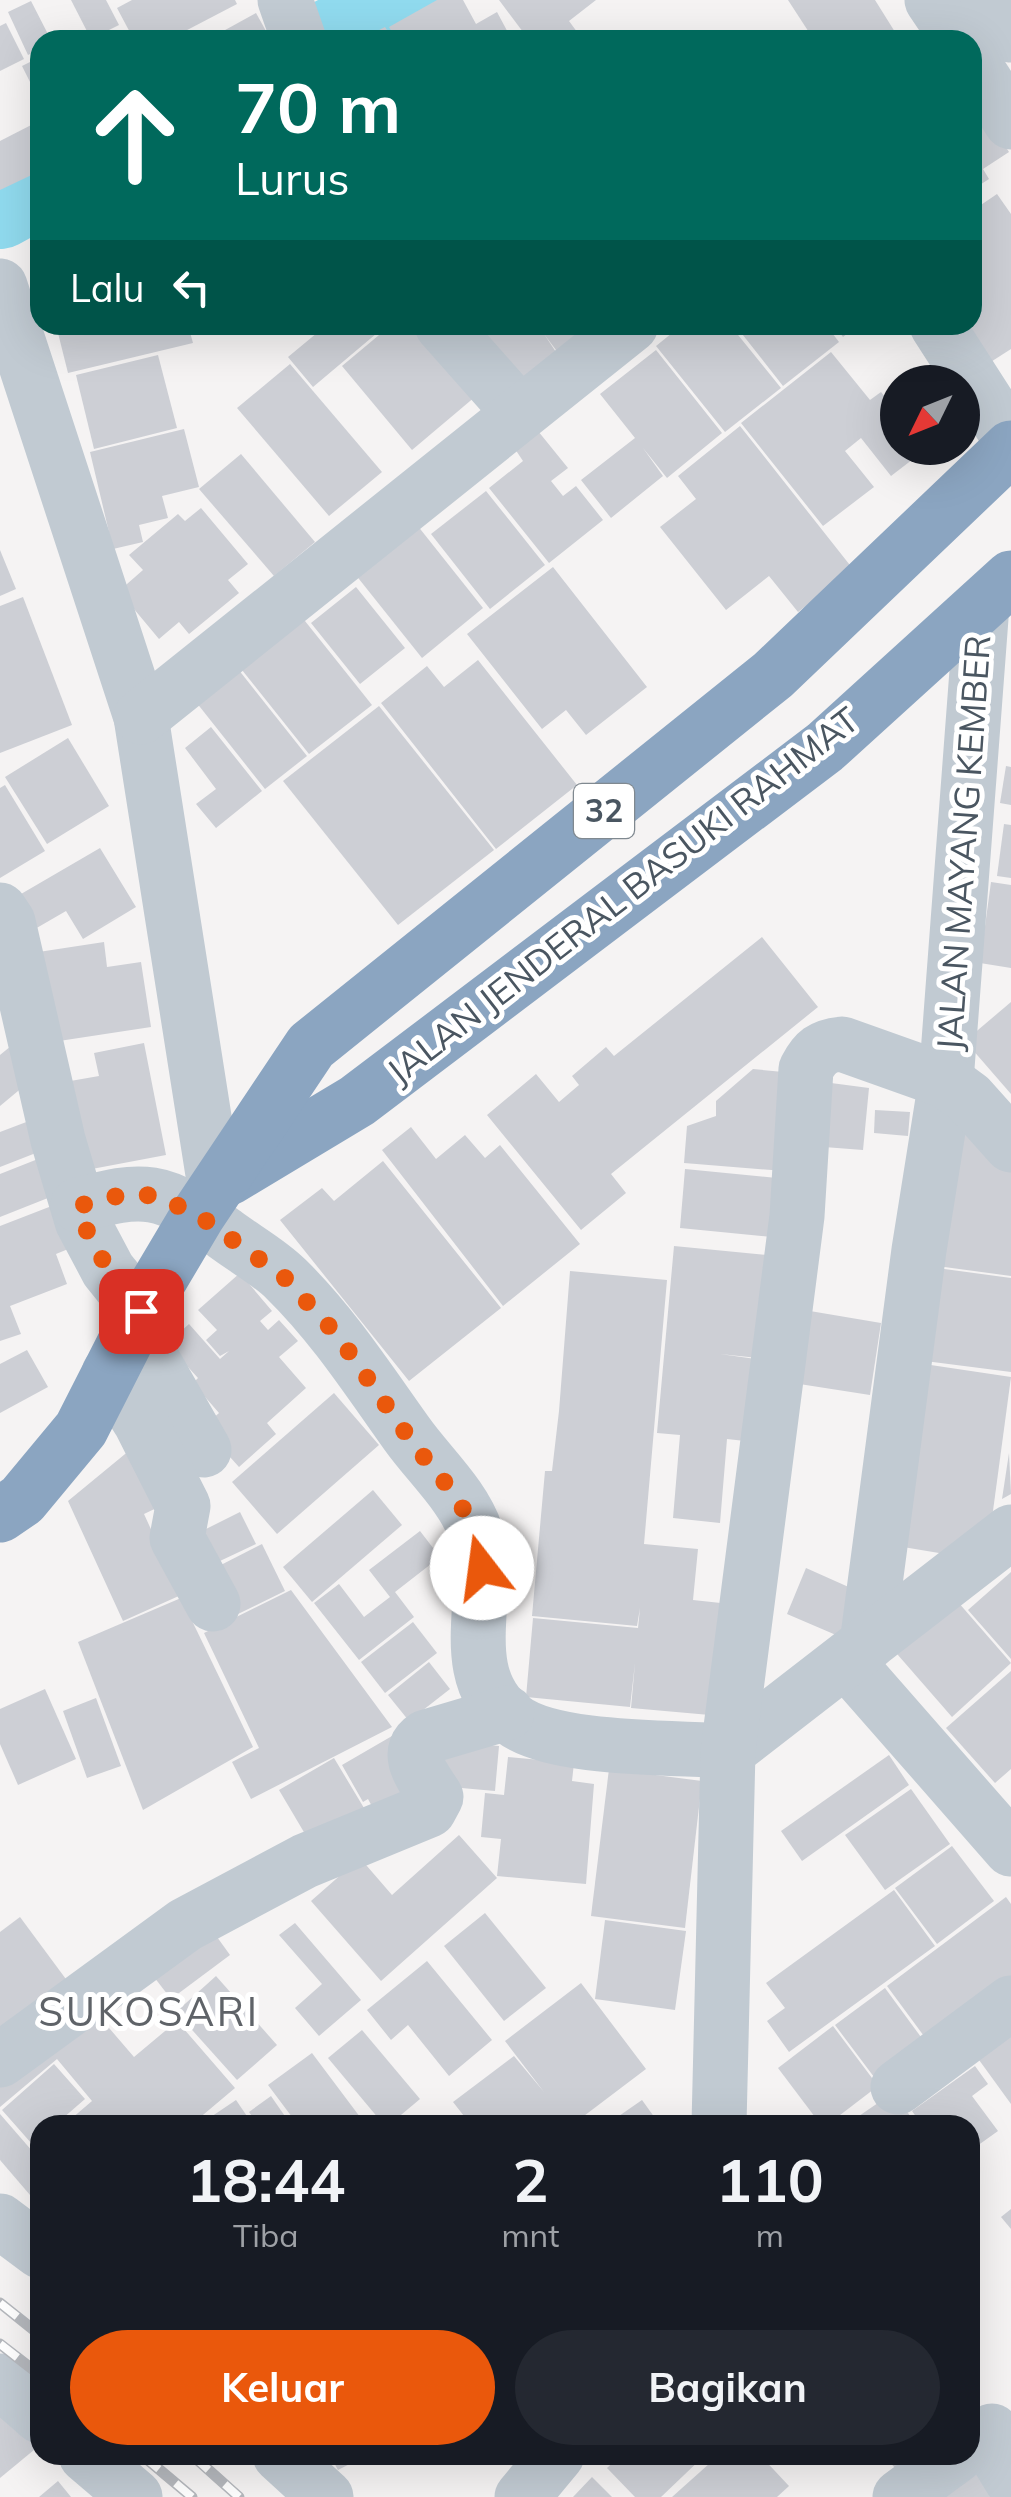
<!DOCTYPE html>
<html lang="id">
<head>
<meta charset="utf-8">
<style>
  body { margin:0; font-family:Mulish,sans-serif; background:#242831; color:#f1f3f6; height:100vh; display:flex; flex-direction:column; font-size:38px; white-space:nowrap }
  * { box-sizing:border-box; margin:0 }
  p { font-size:32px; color:#9ea1a6 }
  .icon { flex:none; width:55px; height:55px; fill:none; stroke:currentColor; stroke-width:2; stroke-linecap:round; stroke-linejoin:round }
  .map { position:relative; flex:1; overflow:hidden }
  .panel { position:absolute; left:30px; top:2115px; width:950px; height:350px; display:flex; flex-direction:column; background:#171b24; border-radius:30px; box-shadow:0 10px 40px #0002 }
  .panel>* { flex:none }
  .top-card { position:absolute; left:30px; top:30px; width:952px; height:305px; border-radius:30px; box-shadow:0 10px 40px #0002; background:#00695c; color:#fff; overflow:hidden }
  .needle { width:65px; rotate:227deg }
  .fabs { position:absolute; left:880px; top:365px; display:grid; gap:20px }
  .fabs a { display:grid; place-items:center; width:100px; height:100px; border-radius:50%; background:#171b24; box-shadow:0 10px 40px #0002; font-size:50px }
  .pin { position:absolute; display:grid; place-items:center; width:85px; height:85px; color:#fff; margin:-42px; border-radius:20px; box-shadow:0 5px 15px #0006 }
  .me { position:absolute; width:110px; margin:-55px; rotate:345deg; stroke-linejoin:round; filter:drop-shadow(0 0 8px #0008) }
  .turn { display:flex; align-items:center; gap:35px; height:210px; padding:0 40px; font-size:45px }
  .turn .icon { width:130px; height:130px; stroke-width:2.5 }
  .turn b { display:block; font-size:70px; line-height:85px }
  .then { display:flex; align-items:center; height:95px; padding:0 40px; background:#0003; gap:20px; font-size:38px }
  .eta { display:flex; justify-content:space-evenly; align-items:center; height:170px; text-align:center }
  .eta b { font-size:60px; font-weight:700; line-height:70px }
  .button { display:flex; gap:20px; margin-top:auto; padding:20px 40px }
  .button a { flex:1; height:115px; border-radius:60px; background:#ea580c; color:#fff; font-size:40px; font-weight:700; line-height:115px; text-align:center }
  .button a+a { background:#242831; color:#f1f3f6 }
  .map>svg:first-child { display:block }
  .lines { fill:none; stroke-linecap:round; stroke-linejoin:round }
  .river { stroke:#90daee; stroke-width:78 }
  .building { fill:#cdcfd5 }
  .minor { stroke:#c1cad2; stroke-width:55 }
  .highway { stroke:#8ba5c1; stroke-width:55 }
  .rail-casing { stroke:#b5b8bd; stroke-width:11 }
  .rail { stroke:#fff; stroke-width:8; stroke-dasharray:22; stroke-linecap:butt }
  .route { stroke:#ea580c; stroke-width:18; stroke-dasharray:0 32.4 }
  .labels { text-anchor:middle; stroke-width:10; stroke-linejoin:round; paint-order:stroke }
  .shield { fill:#fff; stroke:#808990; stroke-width:2.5 }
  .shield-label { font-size:32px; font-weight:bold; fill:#4a5661 }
  .street-label { font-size:35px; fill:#4a5661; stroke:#fff }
  .quarter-label { font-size:40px; letter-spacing:2.5px; fill:#5f6368; stroke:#fff }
</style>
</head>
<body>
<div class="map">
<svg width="1011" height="2497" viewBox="0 0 1011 2497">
  <rect width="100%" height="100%" fill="#f5f3f3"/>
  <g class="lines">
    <g class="river">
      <polyline points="326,40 401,0"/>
      <polyline points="0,210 40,188"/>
    </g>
  </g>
  <g class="building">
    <polygon points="71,0 106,0 119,25 91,39"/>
    <polygon points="132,0 235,0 237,4 168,40 134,40 117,8"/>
    <polygon points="437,0 463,0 476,24 497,12 512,40 397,40 389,27"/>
    <polygon points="499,0 596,0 569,21 583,40 529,40"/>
    <polygon points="788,0 875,0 900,40 814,40"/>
    <polygon points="31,1 51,40 40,40 40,49 28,55 8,12"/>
    <polygon points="256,13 271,40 207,40"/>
    <polygon points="6,23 24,59 0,71 0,26"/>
    <polygon points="385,27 393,40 360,40"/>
    <polygon points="122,30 127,40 103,40"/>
    <polygon points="40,57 40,102 22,66"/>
    <polygon points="976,101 1009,152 983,169 989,179 972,190 972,103"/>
    <polygon points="39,121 40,171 0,190 0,141"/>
    <polygon points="997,194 1011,214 1011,349 986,365 960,325 972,325 972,317 979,312 972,302 972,211"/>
    <polygon points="56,325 188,325 193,343 68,373"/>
    <polygon points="321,325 381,325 383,328 313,387 288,357 323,328"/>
    <polygon points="391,325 416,325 476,396 412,450 342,366"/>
    <polygon points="465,325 598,325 559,354 544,334 558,355 512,389"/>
    <polygon points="682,325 730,325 781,388 725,432 656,346"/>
    <polygon points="735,325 826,325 839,342 783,386"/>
    <polygon points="834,325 858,325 843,337"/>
    <polygon points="656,350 722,433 667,478 643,448 663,476 611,518 581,480 635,438 600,394"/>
    <polygon points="831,352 870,400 881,392 898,413 898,448 916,448 921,453 891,476 861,438 845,451 874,487 823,526 741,423"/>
    <polygon points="158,355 177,428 94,449 76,375"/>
    <polygon points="290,364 382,472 329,516 237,408"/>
    <polygon points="740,426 853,569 798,612 769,576 726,610 660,527 696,499 678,476"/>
    <polygon points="184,429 199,487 162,496 168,518 139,525 143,542 113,549 90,452"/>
    <polygon points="538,431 568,468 551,481 563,496 576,486 603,520 549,563 489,488 523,461 515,449"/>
    <polygon points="241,454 315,542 274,576 199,489"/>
    <polygon points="486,491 545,565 490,609 431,534"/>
    <polygon points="201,508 248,564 228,580 239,593 189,634 179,622 159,639 119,591 143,570 129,555 178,514 185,521"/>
    <polygon points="417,525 483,608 422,658 355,574"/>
    <polygon points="0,550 16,589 0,596"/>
    <polygon points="553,567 647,687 586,735 566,710 542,729 467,634"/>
    <polygon points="356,587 405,648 360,684 311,623"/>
    <polygon points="23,597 72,725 0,753 0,606"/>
    <polygon points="301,616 372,705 309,754 238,665"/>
    <polygon points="478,660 577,785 496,849 381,703 427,666 444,687"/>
    <polygon points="238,669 307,756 265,789 196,702"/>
    <polygon points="379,706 494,850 398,925 283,781"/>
    <polygon points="211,727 262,791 216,828 196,804 216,789 185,748"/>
    <polygon points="68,738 109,806 47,844 5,777"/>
    <polygon points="1006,766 1011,767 1011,805 1000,803"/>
    <polygon points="5,785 45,851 0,878 0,788"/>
    <polygon points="1004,824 1011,825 1011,878 997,876"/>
    <polygon points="100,848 136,907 83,939 66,911 28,933 9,901"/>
    <polygon points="991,882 1011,885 1011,968 980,963"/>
    <polygon points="762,937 818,1007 611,1174 626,1193 581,1230 487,1115 536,1074 559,1102 579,1085 572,1076 606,1047 614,1056"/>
    <polygon points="104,942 107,967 141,962 151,1027 46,1043 32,953"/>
    <polygon points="1011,1002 1011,1094 965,1041"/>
    <polygon points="144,1043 166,1155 76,1172 59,1083 99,1076 94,1053"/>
    <polygon points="11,1046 24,1086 0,1106 0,1055"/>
    <polygon points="753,1069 794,1073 784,1171 684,1163 687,1126 716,1116 716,1101"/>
    <polygon points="831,1083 869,1088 863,1150 824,1147"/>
    <polygon points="952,1095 1011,1160 1011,1276 937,1266"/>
    <polygon points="875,1110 910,1112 908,1136 874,1133"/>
    <polygon points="29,1121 41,1151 0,1167 0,1132"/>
    <polygon points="411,1127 436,1159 465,1135 485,1158 500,1145 580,1244 503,1306 382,1150"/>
    <polygon points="43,1157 58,1194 0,1217 0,1174"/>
    <polygon points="383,1161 501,1308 409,1381 280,1220 322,1188 334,1201"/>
    <polygon points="685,1169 787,1179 781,1238 680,1228"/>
    <polygon points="62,1202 78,1245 56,1254 67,1284 10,1306 21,1334 0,1341 0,1226"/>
    <polygon points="674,1246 767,1255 758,1358 720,1354 763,1360 754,1442 727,1439 720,1523 673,1518 680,1435 657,1433"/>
    <polygon points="937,1268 1011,1278 1011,1372 925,1361"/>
    <polygon points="570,1271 667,1280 644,1544 698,1549 693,1600 730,1604 721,1716 631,1708 635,1663 630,1707 526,1697 533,1618 638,1628 640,1608 637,1626 532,1616 545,1471 552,1471 559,1411"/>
    <polygon points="240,1273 272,1311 260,1321 268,1330 279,1320 298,1341 279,1357 306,1388 267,1423 276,1434 239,1467 203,1427 219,1413 193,1383 198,1378 167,1344 189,1324 220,1359 229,1351 220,1356 206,1340 217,1330 198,1310"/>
    <polygon points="804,1310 881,1323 870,1395 793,1383"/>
    <polygon points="27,1350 48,1387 0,1413 0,1364"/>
    <polygon points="924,1364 1011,1377 988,1548 969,1558 897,1546"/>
    <polygon points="334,1393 379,1445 277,1534 232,1482"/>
    <polygon points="136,1445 167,1503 144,1514 181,1595 123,1621 68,1501"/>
    <polygon points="1009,1453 1011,1494 1002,1499"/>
    <polygon points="373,1490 402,1525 312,1602 283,1567"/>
    <polygon points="240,1512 256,1544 203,1569 188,1538"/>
    <polygon points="420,1531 440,1557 395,1592 414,1617 359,1660 314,1603 339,1584 364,1617 390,1597 369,1570"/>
    <polygon points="262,1544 285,1591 238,1614 215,1568"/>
    <polygon points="806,1568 862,1593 843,1638 787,1614"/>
    <polygon points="1011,1572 1011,1659 968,1610"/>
    <polygon points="291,1590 392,1727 251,1799 232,1762 259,1748 204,1633"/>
    <polygon points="951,1594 1011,1663 952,1717 891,1647"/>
    <polygon points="181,1598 253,1747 143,1810 78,1642"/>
    <polygon points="413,1622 437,1653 385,1693 361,1662"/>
    <polygon points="429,1662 450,1689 409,1721 388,1695"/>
    <polygon points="1011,1671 1011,1769 995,1783 946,1728"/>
    <polygon points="45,1689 76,1759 18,1785 0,1744 0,1709"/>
    <polygon points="96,1698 121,1766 87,1778 63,1711"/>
    <polygon points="392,1736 427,1797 381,1823 368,1799 363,1802 342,1765"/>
    <polygon points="443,1741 499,1746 495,1791 439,1786"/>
    <polygon points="889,1755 909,1785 802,1861 781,1831"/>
    <polygon points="508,1757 574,1763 572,1781 594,1784 586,1884 497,1876 501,1839 481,1837 485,1793 504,1795"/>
    <polygon points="334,1758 367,1813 311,1844 279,1790"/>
    <polygon points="609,1769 702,1781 685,1928 591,1916"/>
    <polygon points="911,1789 950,1844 885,1890 845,1835"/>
    <polygon points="459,1835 497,1878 381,1981 311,1901 360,1858 392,1895"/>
    <polygon points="952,1846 994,1901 937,1944 895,1888"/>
    <polygon points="894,1890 935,1946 789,2052 767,2021 785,2008 766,1983"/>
    <polygon points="1006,1897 1011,1904 1011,1987 932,2047 887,1986"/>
    <polygon points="485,1913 546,1988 504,2021 444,1946"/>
    <polygon points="20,1917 74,1990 0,2044 0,1932"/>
    <polygon points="204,1919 230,1955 171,1999 144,1964"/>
    <polygon points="605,1920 686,1931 675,2010 595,1999"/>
    <polygon points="295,1923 361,2000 319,2036 295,2008 322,1984 279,1935"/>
    <polygon points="427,1961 492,2040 449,2076 408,2025 391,2040 367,2010"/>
    <polygon points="216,1976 277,2045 237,2080 176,2012"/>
    <polygon points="581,1983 646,2069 572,2125 471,2125 453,2102 514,2056 544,2092 505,2041"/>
    <polygon points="885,1988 929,2048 880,2085 835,2025"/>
    <polygon points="85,2000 134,2057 177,2021 235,2088 191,2125 64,2125 92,2101 57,2059 0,2107 0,2071"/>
    <polygon points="1011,2009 1011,2104 966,2042"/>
    <polygon points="833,2026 878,2086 827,2125 821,2125 778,2068"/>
    <polygon points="362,2030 420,2099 389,2125 384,2125 328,2058"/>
    <polygon points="312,2053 366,2125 298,2125 268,2085"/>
    <polygon points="54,2064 85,2099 55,2125 40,2125 40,2137 32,2144 2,2110"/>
    <polygon points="975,2066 988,2084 972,2096 998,2131 970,2151 970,2125 922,2125 912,2111"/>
    <polygon points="894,2092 916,2125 866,2125 859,2116"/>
    <polygon points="271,2096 291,2125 258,2125 249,2112"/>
    <polygon points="236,2100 253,2125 199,2125"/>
    <polygon points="642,2100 660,2125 606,2125"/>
    <polygon points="0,2114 40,2160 40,2187 30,2195 0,2160"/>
    <polygon points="1011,2209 1011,2229 1001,2217"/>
    <polygon points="0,2390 40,2431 40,2445 0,2478"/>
    <polygon points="330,2455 367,2455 338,2470"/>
    <polygon points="621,2455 705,2455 661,2497 635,2497 607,2468"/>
    <polygon points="719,2455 760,2455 789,2486 777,2497 672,2497"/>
    <polygon points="884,2455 935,2455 905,2480"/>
    <polygon points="966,2455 1011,2497 941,2497"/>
    <polygon points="592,2477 612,2497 573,2497"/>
    <polygon points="58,2481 71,2497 39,2497"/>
  </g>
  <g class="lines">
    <g class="minor">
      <polyline points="285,0 299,40"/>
      <polyline points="932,0 959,40"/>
      <polyline points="988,0 1011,35"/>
      <polyline points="972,61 1011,122"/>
      <polyline points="0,286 141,717 215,1187"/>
      <polyline points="442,325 519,412"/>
      <polyline points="937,325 1011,440"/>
      <polyline points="141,717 631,325"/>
      <polyline points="0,910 8,922 58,1140 82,1221 108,1270 141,1311"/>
      <path d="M78,1205c24,-6 49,-14 74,-10 26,4 52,24 73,39 20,15 44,28 61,45 47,46 83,102 121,155 22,31 57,62 69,99 18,61 -24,140 36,186 41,32 162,28 216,32"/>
      <polyline points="133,1326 204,1450"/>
      <polyline points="109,1373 141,1423 183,1506 177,1538 213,1604"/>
      <polyline points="867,1644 919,1250 946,1081 982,605"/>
      <polyline points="847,1662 1011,1849"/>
      <polyline points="728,1751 1011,1532"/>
      <path d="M0,2060l185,-135 120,-64 124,-51 7,-13c-11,-18 -35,-44 -10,-60l81,-24"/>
      <polyline points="898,2087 1011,2003"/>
      <path d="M719,2125l9,-374 69,-535 9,-147c9,-17 16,-23 36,-25l104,37 23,17 42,47"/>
      <polyline points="0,2221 40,2251"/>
      <polyline points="0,2381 40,2416"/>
      <polyline points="992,2431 997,2456 1011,2479"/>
      <polyline points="86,2455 135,2497"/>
      <polyline points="280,2455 326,2497"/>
      <polyline points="522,2497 557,2455"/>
      <polyline points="900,2497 957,2455"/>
    </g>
    <g class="highway">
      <polyline points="229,1178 357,1101 825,747 1011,578"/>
      <polyline points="0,1515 22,1500 81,1429 141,1311 198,1215 311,1046 773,675 1011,448"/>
    </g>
    <defs>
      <g id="rail">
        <polyline points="0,2303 40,2335"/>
        <polyline points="0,2344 40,2375"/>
        <polyline points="142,2455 192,2497"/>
        <polyline points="192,2455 239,2497"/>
      </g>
    </defs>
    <use href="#rail" class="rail-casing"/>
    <use href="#rail" class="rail"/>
  </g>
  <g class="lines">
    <path class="route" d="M141,1311c-26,-32 -52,-65 -63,-105l39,-10 37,-1 44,20 86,62 54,59 76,109 42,51 19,35 7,37"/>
  </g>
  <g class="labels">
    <rect class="shield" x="574" y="784" width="60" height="54" rx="8"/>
    <g class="shield-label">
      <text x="604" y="822">32</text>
    </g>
    <g class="street-label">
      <text transform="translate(964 843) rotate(-86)" y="12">JALAN MAYANG KEMBER</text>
      <text transform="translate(623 896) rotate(-38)" y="12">JALAN JENDERAL BASUKI RAHMAT</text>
    </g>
    <g class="quarter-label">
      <text x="149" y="2026">SUKOSARI</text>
    </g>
  </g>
</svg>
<div class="fabs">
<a><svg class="needle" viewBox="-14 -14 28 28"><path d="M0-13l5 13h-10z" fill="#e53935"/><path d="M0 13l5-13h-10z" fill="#9ea1a6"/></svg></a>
</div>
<div class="pin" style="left:141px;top:1311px;background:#d93025"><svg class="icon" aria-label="arrive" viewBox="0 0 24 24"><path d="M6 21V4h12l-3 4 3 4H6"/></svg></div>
<svg class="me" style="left:482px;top:1568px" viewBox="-20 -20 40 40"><circle r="19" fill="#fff"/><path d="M0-13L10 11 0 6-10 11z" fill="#ea580c"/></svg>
<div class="top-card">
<div class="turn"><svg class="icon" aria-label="ahead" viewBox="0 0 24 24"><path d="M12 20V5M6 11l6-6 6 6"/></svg><div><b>70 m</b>Lurus</div></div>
<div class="then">Lalu<svg class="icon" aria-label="left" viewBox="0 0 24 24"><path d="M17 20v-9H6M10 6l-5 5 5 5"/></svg></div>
</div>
<section class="panel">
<div class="eta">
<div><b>18:44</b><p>Tiba</p></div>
<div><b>2</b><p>mnt</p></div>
<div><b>110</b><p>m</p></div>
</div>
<div class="button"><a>Keluar</a><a>Bagikan</a></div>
</section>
</div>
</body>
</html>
